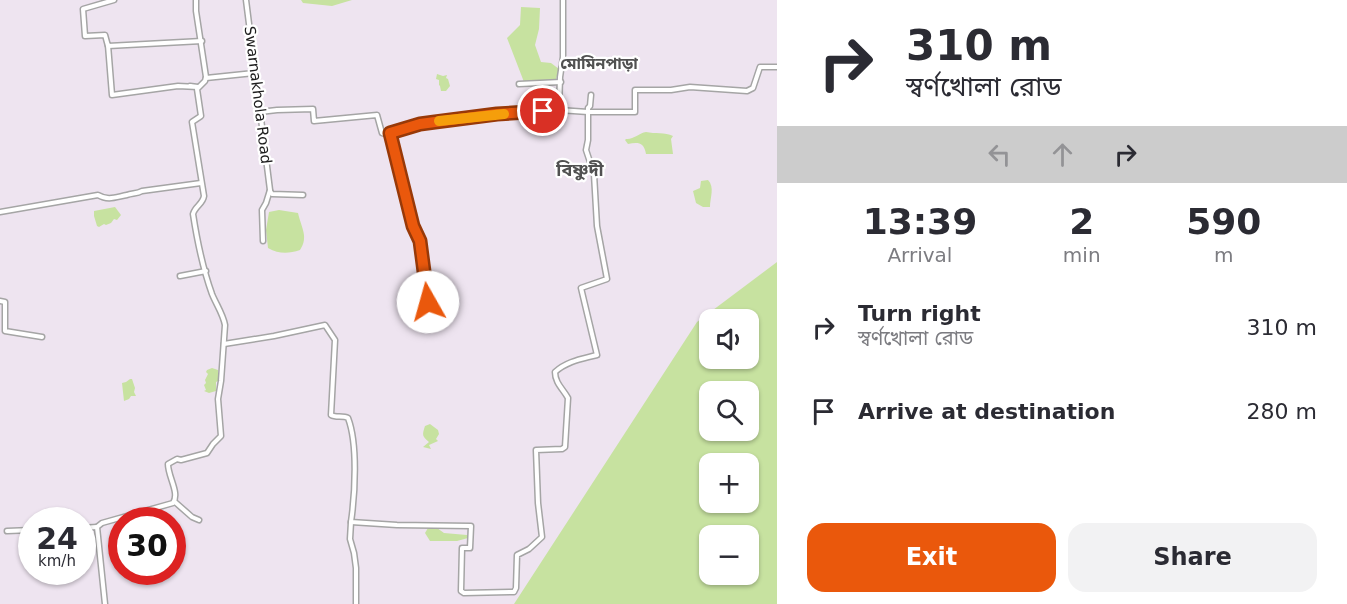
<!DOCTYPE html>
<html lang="en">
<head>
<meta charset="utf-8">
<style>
  body { margin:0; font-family:"DejaVu Sans","Noto Sans Bengali",sans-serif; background:#f2f2f3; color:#2b2b33; height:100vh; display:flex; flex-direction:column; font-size:22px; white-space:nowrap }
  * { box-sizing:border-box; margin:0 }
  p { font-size:20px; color:#7c7c81 }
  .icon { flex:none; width:33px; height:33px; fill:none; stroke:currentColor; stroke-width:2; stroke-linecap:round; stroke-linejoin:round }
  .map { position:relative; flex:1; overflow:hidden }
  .details { display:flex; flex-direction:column; background:#fff; width:570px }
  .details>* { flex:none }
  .banner { background:#fff; color:#2b2b33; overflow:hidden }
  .fabs { position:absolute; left:699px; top:309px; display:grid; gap:12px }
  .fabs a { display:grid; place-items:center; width:60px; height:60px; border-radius:12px; background:#fff; box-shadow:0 2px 4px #0004; font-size:30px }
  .speed { position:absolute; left:18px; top:507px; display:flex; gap:12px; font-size:30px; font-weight:700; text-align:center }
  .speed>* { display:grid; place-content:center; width:78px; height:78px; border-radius:50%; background:#fff; box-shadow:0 2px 4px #0004; line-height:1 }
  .speed small { font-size:15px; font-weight:400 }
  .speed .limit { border:9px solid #d22; background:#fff; color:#111 }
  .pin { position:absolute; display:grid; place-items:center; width:51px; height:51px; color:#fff; margin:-26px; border:3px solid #fff; border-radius:50%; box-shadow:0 2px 6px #0007 }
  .me { position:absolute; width:66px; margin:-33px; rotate:353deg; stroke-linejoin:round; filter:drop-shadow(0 0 4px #0008) }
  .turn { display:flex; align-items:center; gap:21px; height:126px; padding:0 30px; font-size:27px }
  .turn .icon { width:78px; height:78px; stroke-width:2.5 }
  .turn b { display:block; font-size:42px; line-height:51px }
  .lanes { display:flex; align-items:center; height:57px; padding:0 30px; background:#0003; justify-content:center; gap:30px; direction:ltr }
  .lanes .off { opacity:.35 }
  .eta { display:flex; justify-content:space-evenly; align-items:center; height:102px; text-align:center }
  .eta b { font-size:36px; font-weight:700; line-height:42px }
  .cta { display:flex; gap:12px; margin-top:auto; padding:12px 30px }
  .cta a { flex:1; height:69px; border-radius:18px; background:#ea580c; color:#fff; font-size:24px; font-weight:700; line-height:69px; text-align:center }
  .cta a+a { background:#f2f2f3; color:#2b2b33 }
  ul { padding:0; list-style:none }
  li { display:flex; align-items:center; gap:18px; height:84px; padding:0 30px }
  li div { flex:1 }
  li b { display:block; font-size:22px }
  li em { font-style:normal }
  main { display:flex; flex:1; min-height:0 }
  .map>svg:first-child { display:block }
  .water { fill:#c7e2a0; fill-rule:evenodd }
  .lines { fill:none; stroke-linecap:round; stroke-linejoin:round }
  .minor-casing { stroke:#a5a5a5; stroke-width:7 }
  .minor { stroke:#fff; stroke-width:4 }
  .route-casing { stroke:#983908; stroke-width:15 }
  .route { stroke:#ea580c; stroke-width:10 }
  .slow { stroke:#f59e0b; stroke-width:10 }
  .labels { text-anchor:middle; stroke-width:4.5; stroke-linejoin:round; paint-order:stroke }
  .street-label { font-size:15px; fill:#1e1e1e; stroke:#fff }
  .neighbourhood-label { font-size:16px; font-weight:bold; fill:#515151; stroke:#fff }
  .quarter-label { font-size:18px; font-weight:bold; fill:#515151; stroke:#fff }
</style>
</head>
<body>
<main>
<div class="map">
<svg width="777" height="604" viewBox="0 0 777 604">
  <rect width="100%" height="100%" fill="#eee4f0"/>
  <g class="water">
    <polygon points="301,0 352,0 332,6 303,3"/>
    <polygon points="521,7 540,8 539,29 535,45 541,62 551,63 559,69 556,79 524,82 507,38 520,25"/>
    <polygon points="437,74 443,76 447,75 446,78 448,79 450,86 446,91 441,91 440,86 439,85 439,80 436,79"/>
    <path d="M646,132c9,2 19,0 27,4l-2,3 2,15h-27c-2,-12 -8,-12 -18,-10l-3,-4 1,-1c7,1 13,-6 20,-7z"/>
    <path d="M708,180c7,7 2,18 2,27h-7l-7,-4 -3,-12 7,-3 1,-7z"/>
    <polygon points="115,207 121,215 117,220 114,219 111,223 106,225 104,224 99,227 97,226 94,216 94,211"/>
    <path d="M279,210l19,3c3,14 11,24 2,37 -12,4 -21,4 -32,-2l-2,-18 3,-18z"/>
    <path d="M777,262v342h-263l183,-282zM710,320h38v38h-38zM710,392h38v38h-38zM710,464h38v38h-38zM710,536h38v38h-38z"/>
    <polygon points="212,368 218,370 218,381 216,382 216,391 209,393 204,391 206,390 204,385 206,383 205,380 208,374 206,372 207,370"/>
    <polygon points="130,379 132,379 135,388 134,392 136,396 131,396 129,399 124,401 122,383 126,382"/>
    <path d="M430,424l8,6 1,4 -3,5 2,2 -9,4 2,4 -8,-2 6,-5c-7,-6 -7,-7 -4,-16z"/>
    <polygon points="428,528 437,528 444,533 467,535 468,538 457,541 430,541 425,533"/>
  </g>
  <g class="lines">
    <defs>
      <g id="minor">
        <polyline points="114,0 83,9 85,36 105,35 108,46 202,41"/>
        <polyline points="246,0 270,190 266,203 262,210 263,241"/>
        <polyline points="108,45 112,95 178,86 198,87 190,86"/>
        <polyline points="206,78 254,73"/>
        <polyline points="519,84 561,82"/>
        <polyline points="559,110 560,77 563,57 563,0"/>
        <polyline points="260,112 277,110 313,109 314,121 377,115 382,133 385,134 420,124 497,114 559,110 588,112 588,108 590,106 591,95"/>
        <polyline points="390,133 413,227 420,241 428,302"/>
        <polyline points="270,191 272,194 303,195"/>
        <path d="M0,212l98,-17c10,6 18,2 29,0 5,-2 10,-1 15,-4l59,-8"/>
        <polyline points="180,276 206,271"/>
        <polyline points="0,301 5,302 5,331 42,337"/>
        <path d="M224,344l50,-8 51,-11 10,15 -4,75c5,3 12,0 17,3 10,26 7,76 3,104l46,3 74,1 -1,22h-8l-1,43 3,2 50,-1 2,-4 1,-33 12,-6 13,-12 -4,-34 -2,-53 26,-1 3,-2 3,-49c-5,-9 -13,-15 -13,-26 12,-11 27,-13 42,-17l-16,-67 26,-9 -10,-53 -3,-52 -8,-24 2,-10v-28h47v-22h36l19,-3 57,4 6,-3 7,-21h17"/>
        <polyline points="175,502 192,517 199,520"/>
        <polyline points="351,522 350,539 354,553 356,568 356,604"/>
        <polyline points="82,528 97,527"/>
        <polyline points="7,531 32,530"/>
        <path d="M105,604l-8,-77 5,-4 71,-20c7,-10 -5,-26 -5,-39l9,-5 4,1 26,-7 6,-9 8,-8 -3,-37 3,-18 4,-56c-2,-11 -9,-21 -13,-31 -9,-25 -15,-54 -19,-80 2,-8 10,-10 11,-18l-12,-74 9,-6 -4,-27 8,-8 1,-4 -10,-66v-11"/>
      </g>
    </defs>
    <use href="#minor" class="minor-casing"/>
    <use href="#minor" class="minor"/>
  </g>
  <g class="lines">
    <defs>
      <polyline id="route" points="428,302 420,241 413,226 390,133 420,124 435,122 497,114 543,111"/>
    </defs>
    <use href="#route" class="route-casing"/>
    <use href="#route" class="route"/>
    <polyline class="slow" points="439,121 504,114"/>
  </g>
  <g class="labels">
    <g class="street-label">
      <text transform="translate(258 95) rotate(83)" y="5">Swarnakhola Road</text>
    </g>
    <g class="neighbourhood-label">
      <text x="599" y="69">মোমিনপাড়া</text>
    </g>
    <g class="quarter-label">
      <text x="580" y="176">বিষ্ণুদী</text>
    </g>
  </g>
</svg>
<div class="fabs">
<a><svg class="icon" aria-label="sound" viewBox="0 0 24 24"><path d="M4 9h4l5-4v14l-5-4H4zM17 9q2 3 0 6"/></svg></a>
<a><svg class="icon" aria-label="search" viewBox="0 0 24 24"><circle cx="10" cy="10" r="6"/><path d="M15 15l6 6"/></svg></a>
<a>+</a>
<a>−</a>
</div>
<div class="speed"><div>24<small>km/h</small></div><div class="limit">30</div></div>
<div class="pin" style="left:543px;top:111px;background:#d93025"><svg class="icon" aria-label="arrive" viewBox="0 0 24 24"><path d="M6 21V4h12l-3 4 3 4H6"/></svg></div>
<svg class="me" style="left:428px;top:302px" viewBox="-20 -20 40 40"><circle r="19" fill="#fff"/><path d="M0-13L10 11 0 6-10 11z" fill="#ea580c"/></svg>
</div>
<section class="details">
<div class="banner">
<div class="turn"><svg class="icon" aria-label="right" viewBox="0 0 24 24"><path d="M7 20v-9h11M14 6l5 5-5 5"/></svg><div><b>310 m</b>স্বর্ণখোলা রোড</div></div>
<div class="lanes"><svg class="icon off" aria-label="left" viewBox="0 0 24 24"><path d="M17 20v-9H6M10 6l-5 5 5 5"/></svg><svg class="icon off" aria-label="ahead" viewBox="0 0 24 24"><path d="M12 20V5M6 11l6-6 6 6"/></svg><svg class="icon" aria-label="right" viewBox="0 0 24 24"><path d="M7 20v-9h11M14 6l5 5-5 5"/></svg></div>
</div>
<div class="eta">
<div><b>13:39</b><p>Arrival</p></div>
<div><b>2</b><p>min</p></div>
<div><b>590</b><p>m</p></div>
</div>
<ul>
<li><svg class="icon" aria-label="right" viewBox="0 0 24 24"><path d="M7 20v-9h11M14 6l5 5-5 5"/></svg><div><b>Turn right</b><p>স্বর্ণখোলা রোড</p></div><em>310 m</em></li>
<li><svg class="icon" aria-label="arrive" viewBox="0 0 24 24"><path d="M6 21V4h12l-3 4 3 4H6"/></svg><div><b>Arrive at destination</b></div><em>280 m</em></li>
</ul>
<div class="cta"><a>Exit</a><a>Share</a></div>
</section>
</main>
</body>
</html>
